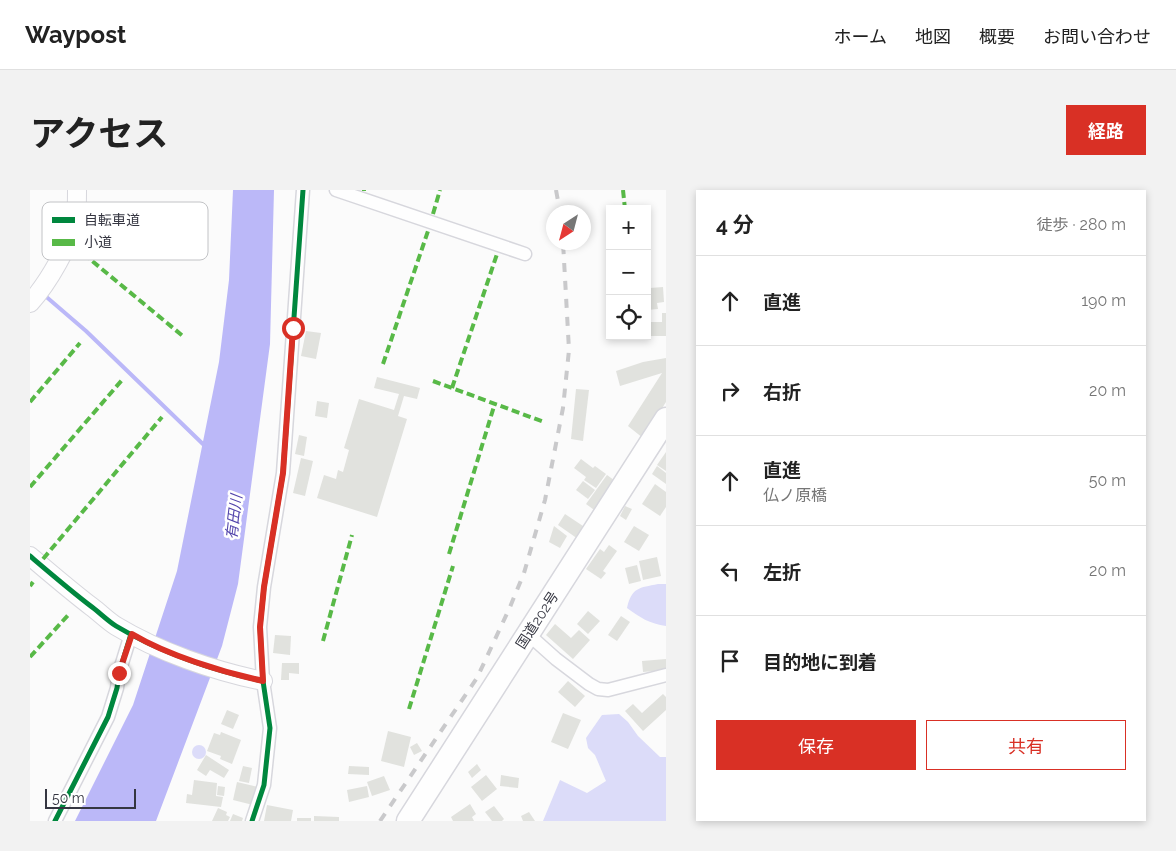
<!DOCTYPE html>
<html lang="ja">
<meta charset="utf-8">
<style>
body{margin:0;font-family:Raleway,"Noto Sans JP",sans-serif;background:#f2f2f2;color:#222}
.controls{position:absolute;right:15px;top:15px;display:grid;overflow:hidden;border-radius:0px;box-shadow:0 2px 8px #0003}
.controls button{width:45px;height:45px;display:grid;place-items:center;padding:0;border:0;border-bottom:1px solid #e0e0e0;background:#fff;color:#222;font:25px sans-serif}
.compass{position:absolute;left:516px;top:15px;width:45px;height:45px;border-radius:50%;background:#fff;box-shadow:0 2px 8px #0003;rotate:216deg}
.scale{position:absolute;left:15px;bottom:12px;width:91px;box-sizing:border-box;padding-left:5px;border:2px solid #353641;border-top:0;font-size:14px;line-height:18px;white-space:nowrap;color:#353641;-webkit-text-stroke:4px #fff;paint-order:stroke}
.stop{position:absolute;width:15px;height:15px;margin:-11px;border:4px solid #d93025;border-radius:50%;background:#fff}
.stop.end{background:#d93025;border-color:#fff;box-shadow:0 1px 5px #0008}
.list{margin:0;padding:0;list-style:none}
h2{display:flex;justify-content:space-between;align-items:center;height:65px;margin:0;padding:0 20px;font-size:21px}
h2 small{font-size:16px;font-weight:400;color:#767676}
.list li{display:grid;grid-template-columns:32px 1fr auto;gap:15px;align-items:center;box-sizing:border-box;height:90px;padding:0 20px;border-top:1px solid #e0e0e0}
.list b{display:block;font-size:19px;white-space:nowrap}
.list p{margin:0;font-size:16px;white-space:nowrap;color:#767676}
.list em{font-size:16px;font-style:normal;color:#767676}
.actions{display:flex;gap:10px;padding:15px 20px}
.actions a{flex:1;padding:11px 0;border:1px solid #d93025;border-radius:0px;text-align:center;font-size:18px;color:#d93025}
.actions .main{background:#d93025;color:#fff}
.icon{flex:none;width:28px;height:28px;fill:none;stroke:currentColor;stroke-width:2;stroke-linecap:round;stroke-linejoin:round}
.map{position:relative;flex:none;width:636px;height:631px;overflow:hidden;border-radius:0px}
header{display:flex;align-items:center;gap:30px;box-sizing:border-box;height:70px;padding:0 25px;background:#fff;border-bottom:1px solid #e0e0e0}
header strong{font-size:24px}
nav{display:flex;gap:28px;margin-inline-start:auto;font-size:18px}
.intro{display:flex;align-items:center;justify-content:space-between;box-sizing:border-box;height:120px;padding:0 30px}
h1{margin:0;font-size:35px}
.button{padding:12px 22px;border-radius:0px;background:#d93025;color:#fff;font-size:18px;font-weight:700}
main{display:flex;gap:30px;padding:0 30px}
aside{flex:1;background:#fff;border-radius:0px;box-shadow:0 2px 8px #0003}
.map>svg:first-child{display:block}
</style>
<header>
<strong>Waypost</strong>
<nav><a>ホーム</a><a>地図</a><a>概要</a><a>お問い合わせ</a></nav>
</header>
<div class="intro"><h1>アクセス</h1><a class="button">経路</a></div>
<main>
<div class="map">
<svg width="636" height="631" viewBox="0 0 636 631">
<rect width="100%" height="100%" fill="#fbfbfb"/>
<g fill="#dcdcf9">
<path d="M628,394H636V436C620,434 609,427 597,418C602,397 609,398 628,394Z"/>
<polygon points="589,524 598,532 608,546 630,567 636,567 636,631 513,631 530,590 557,603 576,591 565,565 558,558 556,548 572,525"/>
<circle cx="169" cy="562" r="7"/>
</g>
<polygon fill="#bbb8f8" points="203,0 244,0 240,154 208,394 192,456 126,631 45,631 103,515 147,381 189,172 199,90"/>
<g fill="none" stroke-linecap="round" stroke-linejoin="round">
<polyline stroke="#bbb8f8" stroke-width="4" points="13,104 56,141 176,257"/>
</g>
<g fill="#e1e2de">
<polygon points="633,97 634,112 627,113 628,119 617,120 617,102 621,102 620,98"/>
<polygon points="632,123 636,123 636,146 617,146 617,132 632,132"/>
<polygon points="276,141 291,143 286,169 271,166"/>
<polygon points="636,168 636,212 613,248 598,236 632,183 590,196 586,181 613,172"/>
<polygon points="347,187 390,198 387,209 374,206 368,226 377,229 347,327 287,308 294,285 306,289 308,280 313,282 319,260 314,258 329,209 364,220 369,204 344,198"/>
<polygon points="546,199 559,200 553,251 541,249"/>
<polygon points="287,211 299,213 297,228 285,226"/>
<polygon points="269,245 277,247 274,266 265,264"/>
<polygon points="636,262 636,281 627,275"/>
<polygon points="271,268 283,271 275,306 263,303"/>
<polygon points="551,269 563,278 565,276 576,284 566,298 554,290 556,287 544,278"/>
<polygon points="627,276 636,283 636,294 622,284"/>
<polygon points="577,285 588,293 567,322 556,314"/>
<polygon points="553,291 565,300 558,309 546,300"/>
<polygon points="625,294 636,302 636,317 630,326 612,314"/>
<polygon points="595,316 602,319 596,330 590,326"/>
<polygon points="535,324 556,338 548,349 528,335"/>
<polygon points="524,336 537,346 530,358 519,352"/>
<polygon points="604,336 619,345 609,361 594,352"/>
<polygon points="579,355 587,361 573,381 576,383 571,389 556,379 570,359 574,362"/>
<polygon points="627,367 631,386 613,390 609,371"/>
<polygon points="607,375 611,391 599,394 595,378"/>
<polygon points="558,421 570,431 558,444 547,434"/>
<polygon points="591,426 600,432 587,451 578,445"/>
<polygon points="525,434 541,448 549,440 560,450 543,469 516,445"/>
<polygon points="245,445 261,446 260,465 243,463"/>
<polygon points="636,469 636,480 613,482 612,471"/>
<polygon points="252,473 269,473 269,484 259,483 259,490 251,490"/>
<polygon points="538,491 555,506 545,517 528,502"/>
<polygon points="633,504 636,507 636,520 613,541 595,521 603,514 612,523"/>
<polygon points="197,520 209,525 203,539 191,534"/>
<polygon points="533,523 551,530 538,559 521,552"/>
<polygon points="358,541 381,547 374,577 351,571"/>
<polygon points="191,542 211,550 202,574 190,569 191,566 177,561 184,543 190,545"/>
<polygon points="387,553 392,561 384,565 380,557"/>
<polygon points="176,565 199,580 194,588 180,580 176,586 167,580"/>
<polygon points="447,574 451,580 442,588 438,582"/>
<polygon points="213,576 222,578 219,593 209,591"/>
<polygon points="319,576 339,577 339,585 318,584"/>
<polygon points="456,585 467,599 452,611 441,597"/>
<polygon points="471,585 489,588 488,598 470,596"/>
<polygon points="354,586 360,600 342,606 337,592"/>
<polygon points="164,590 187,593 186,606 193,607 191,617 156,613 157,604 162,605"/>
<polygon points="207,592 228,597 223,615 203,610"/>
<polygon points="188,596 195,597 194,606 187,605"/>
<polygon points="337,596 339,607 319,612 317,600"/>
<polygon points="440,614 446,624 442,627 444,631 423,631 421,627"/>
<polygon points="237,615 263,620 261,631 234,631"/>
<polygon points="464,616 474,629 472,631 462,631 455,622"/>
<polygon points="188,618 197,622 196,625 200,627 198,631 182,631"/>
<polygon points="499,622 505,631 493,631 491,626"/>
<polygon points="203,624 213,628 212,631 200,631"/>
<polygon points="284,626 309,627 309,631 284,631"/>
<rect x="267" y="628" width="14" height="3"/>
</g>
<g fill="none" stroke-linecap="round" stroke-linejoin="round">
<defs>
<g id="street">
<polyline points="306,0 495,64"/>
<polyline points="498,444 526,469 559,494 568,499 578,500 636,485"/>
<polyline points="25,631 78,527 87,498 89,483 101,444"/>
<polyline points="222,631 234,595 240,538 233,491 230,437 234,397 253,283 273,0"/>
</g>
<g id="secondary">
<path d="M0,113C18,93 41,54 46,27C47,19 47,9 47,0"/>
<path d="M0,366C20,383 41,401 62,417C70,423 78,431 86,436C129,462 184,481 233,491"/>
</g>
<polyline id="highway" points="378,631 636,229"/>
</defs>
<use href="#street" stroke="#d7d7dd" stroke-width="15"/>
<use href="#secondary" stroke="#d7d7dd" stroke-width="20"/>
<use href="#highway" stroke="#d7d7dd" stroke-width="25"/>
<use href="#street" stroke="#fefefe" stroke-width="12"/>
<use href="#secondary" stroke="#fefefe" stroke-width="18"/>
<use href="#highway" stroke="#fefefe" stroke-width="22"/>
<g stroke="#c9c9cb" stroke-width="4" stroke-dasharray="9 9" stroke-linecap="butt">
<polyline points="526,0 530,22"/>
<polyline points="350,631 447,488 480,417 494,383 515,310 533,218 539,160 533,52"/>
</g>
<g stroke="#58b947" stroke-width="4" stroke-dasharray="8 4" stroke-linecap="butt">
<polyline points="593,0 595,19"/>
<polyline points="334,1 334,0"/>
<polyline points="403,24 410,0"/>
<polyline points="50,30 161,32"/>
<polyline points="44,56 154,147"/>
<polyline points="353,174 398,41"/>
<polyline points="403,191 514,232"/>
<polyline points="422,198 467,64"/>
<polyline points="0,212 50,153"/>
<polyline points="0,297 92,190"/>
<polyline points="419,364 465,213"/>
<polyline points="13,369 132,227"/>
<polyline points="0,396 3,392"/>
<polyline points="293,451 322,345"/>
<polyline points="0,467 40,423"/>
<polyline points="379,519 423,376"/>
</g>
<defs>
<g id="cycleway">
<path d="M0,366C20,383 41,401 62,417C70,423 78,431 86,436C129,462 184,481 233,491"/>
<polyline points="25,631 78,527 87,498 89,483 101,444"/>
<polyline points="222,631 234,595 240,538 233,491 230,437 234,397 253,283 273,0"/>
</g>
</defs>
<use href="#cycleway" stroke="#fff" stroke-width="8"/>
<use href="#cycleway" stroke="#00873e" stroke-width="5"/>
</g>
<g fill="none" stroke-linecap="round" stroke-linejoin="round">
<path stroke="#d93025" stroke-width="6" d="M89,483L102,444C137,465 192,482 233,491L230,437L234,397L253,283L263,138"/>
</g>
<g text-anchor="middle" stroke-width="5" stroke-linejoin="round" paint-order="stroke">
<g font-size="14" fill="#353641" stroke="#fff">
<text transform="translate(507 430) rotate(-57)" y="5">国道202号</text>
</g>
<g font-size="15" font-style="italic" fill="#5244ab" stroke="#fff">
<text transform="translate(204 327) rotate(-83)" y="5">有田川</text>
</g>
</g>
<rect x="12" y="12" width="166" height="58" rx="8" fill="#fff" stroke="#c2c3c6" stroke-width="1"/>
<rect x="22" y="27" width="23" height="6" fill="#00873e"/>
<rect x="22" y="49" width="23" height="7" fill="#58b947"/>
<g font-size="14" fill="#353641">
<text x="54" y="35">自転車道</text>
<text x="54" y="57">小道</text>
</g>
</svg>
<div class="controls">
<button>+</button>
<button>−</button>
<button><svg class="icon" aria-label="locate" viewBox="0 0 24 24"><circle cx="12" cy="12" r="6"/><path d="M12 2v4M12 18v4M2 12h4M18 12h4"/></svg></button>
</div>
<svg class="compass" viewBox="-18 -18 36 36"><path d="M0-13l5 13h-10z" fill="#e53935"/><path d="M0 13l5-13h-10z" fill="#767676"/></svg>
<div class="scale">50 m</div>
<div class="stop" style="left:263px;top:138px"></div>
<div class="stop end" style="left:89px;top:483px"></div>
</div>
<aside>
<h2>4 分<small>徒歩 · 280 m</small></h2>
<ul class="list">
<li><svg class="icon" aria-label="ahead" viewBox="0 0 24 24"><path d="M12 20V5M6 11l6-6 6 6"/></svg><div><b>直進</b></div><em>190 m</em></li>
<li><svg class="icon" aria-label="right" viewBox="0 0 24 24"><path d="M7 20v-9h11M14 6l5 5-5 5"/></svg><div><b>右折</b></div><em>20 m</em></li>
<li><svg class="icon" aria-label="ahead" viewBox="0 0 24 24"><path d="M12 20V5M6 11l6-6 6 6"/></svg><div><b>直進</b><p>仏ノ原橋</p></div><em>50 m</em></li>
<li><svg class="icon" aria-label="left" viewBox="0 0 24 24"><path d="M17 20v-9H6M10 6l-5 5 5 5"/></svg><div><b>左折</b></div><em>20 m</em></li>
<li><svg class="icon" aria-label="arrive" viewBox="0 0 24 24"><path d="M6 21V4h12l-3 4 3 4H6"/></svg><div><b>目的地に到着</b></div></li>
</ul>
<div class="actions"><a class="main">保存</a><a>共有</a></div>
</aside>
</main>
